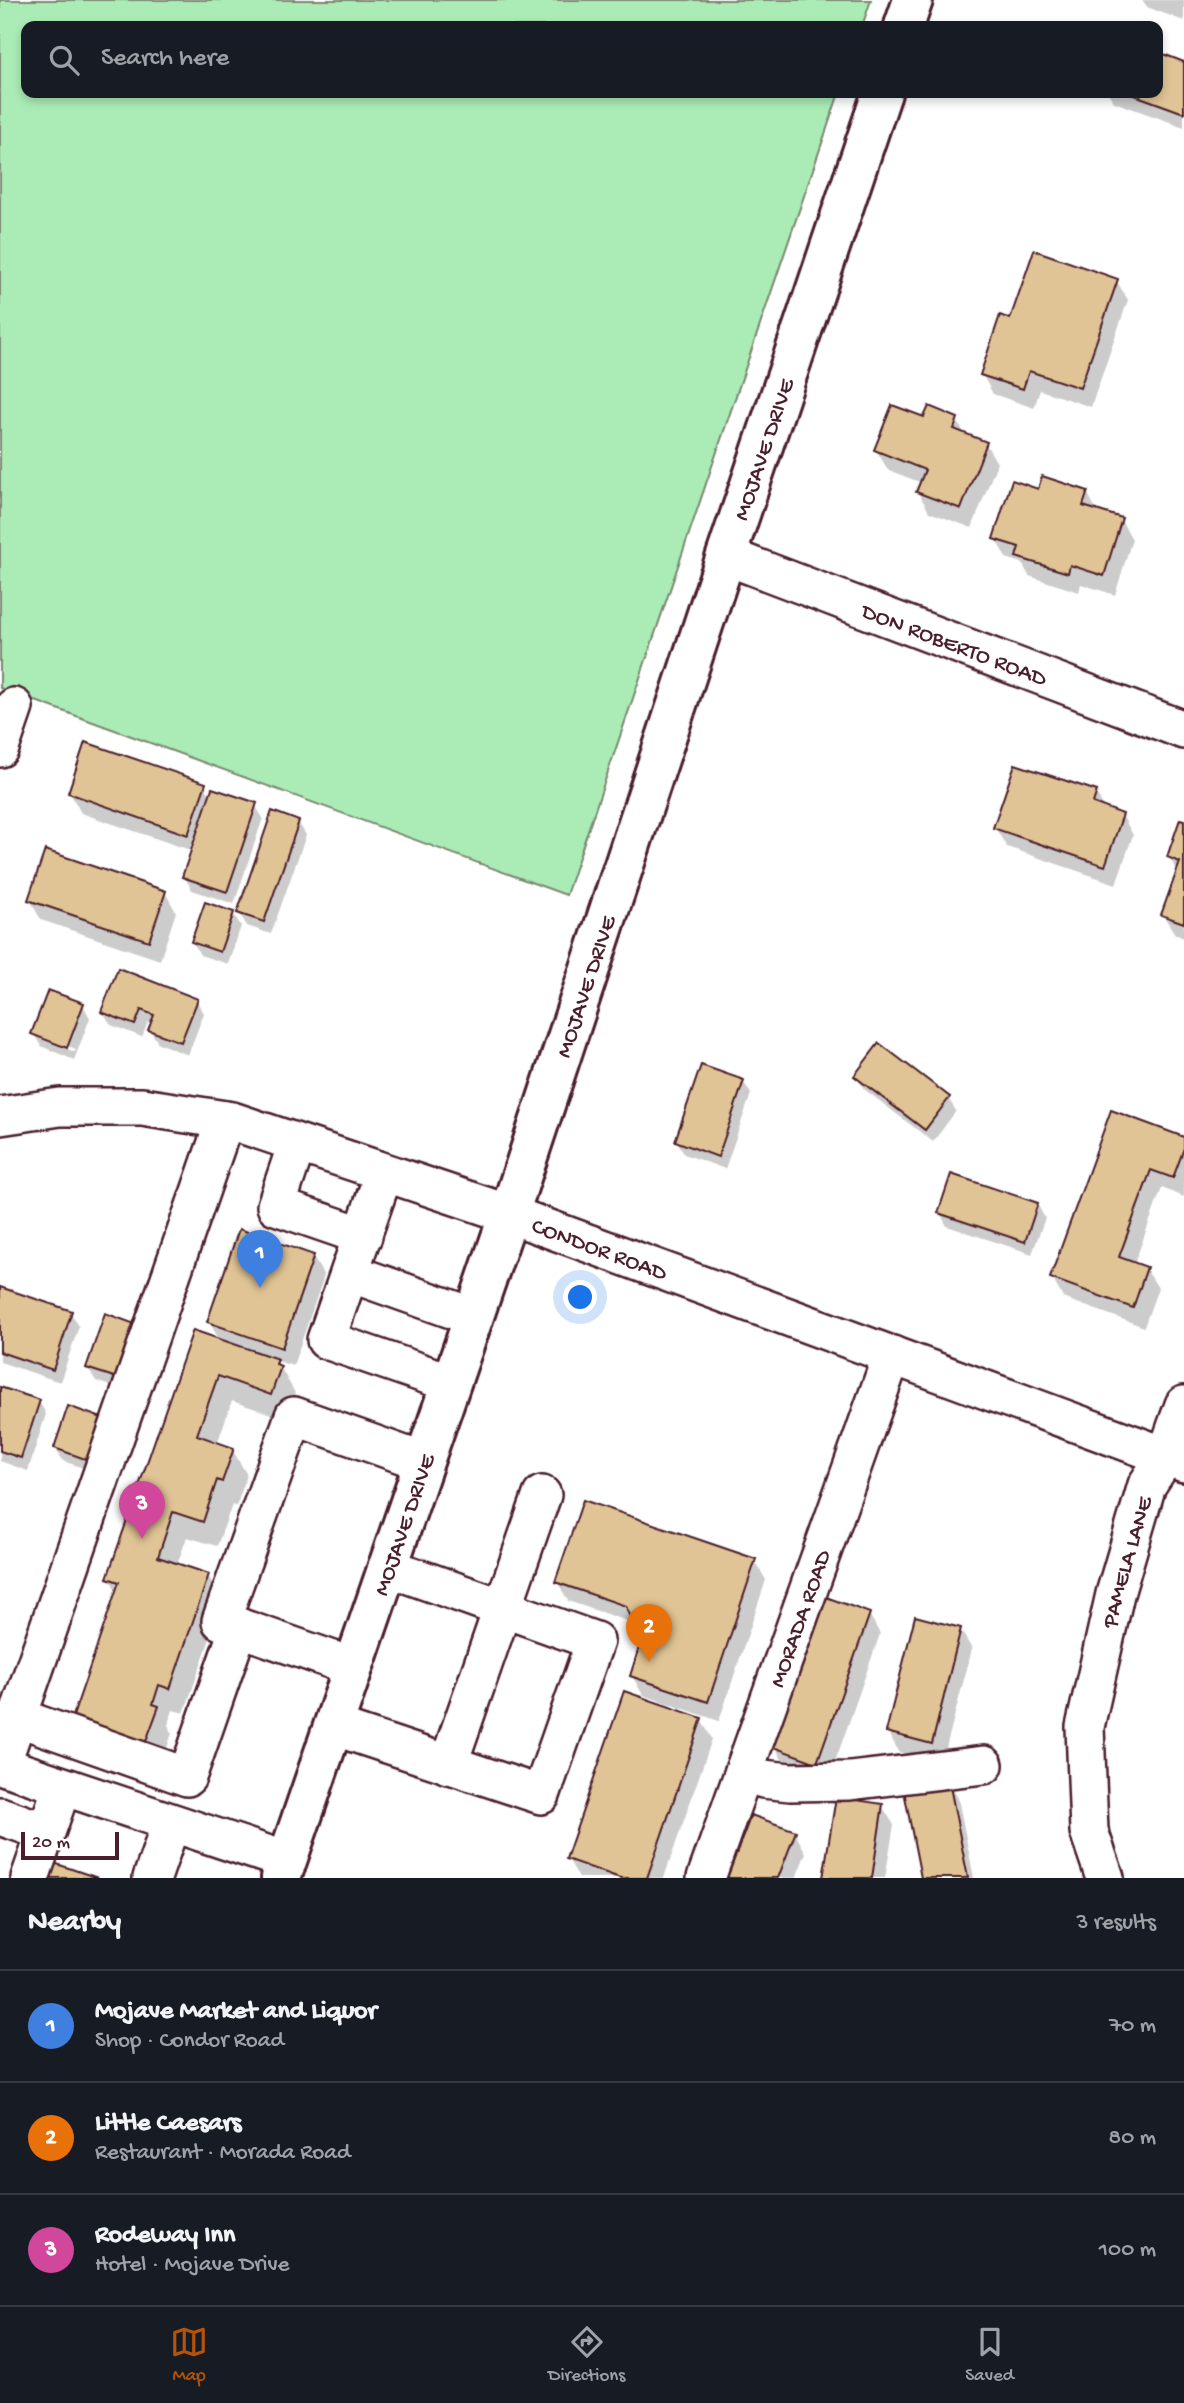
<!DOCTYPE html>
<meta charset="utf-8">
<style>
body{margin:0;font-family:"Gochi Hand",sans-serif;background:#20242c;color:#f1f3f6}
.scale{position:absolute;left:21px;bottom:18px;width:98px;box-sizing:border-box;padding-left:7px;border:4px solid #4a1f2b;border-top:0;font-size:19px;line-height:24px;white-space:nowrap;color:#4a1f2b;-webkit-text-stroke:5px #fff;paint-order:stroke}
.you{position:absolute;left:581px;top:1298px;width:24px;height:24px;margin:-18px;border:5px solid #fff;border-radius:50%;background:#1a73e8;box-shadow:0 0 0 10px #1a73e833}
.badge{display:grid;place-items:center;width:46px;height:46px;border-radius:50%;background:#b45309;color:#fff;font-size:23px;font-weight:700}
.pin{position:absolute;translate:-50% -58px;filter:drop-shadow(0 2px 4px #0008)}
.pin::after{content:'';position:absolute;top:37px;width:24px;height:21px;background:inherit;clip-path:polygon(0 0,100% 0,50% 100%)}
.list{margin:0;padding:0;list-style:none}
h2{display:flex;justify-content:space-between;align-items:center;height:91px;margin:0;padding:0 28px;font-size:30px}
h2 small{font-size:23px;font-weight:400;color:#9ea1a6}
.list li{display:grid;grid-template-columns:46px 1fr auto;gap:21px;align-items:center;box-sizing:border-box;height:112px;padding:0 28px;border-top:2px solid #363941}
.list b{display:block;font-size:26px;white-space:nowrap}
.list p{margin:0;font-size:23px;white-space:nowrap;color:#9ea1a6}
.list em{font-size:23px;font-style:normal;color:#9ea1a6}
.icon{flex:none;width:38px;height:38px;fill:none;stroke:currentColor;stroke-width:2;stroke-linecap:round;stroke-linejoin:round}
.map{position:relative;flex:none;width:1184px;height:1878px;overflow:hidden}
.search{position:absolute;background:#171b24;box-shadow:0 4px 10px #0003;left:21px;right:21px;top:21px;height:77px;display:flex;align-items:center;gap:18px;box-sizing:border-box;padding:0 24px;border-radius:14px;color:#9ea1a6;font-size:26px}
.sheet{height:427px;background:#171b24}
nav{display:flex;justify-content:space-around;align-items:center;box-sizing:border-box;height:98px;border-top:2px solid #363941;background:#171b24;font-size:19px;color:#9ea1a6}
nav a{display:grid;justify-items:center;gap:4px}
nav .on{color:#b45309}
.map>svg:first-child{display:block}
</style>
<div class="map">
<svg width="1184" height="1878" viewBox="0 0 1184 1878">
<rect width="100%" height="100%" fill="#fff"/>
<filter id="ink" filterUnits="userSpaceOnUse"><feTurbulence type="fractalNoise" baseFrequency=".0143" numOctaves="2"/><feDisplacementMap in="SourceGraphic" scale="14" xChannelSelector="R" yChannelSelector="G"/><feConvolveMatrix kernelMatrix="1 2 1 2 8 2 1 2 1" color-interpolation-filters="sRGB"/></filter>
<g filter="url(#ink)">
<polygon fill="#abecb6" stroke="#7a8670" stroke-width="2" points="0,0 871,0 862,26 26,26 26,93 839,93 566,895 0,688"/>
<g fill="#0003" fill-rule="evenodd">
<polygon points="1142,0 1184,0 1184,21 1147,7"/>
<polygon points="1158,54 1184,64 1184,127 1114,102 1108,93 1158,93"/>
<polygon points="1116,280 1128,300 1091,407 1040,390 1034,408 993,394 982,374 1012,321"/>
<polygon points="956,419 966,436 986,444 997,463 972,528 929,512 918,492 922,483 888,470 876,450 925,420"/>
<polygon points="1039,491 1087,492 1098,513 1121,520 1132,539 1115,595 1081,584 1079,592 1029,576 1022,563 1006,558 995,538"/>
<polygon points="204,785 211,797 255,805 263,818 234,904 192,890 184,876 193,851 81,813 70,793"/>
<polygon points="1096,793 1105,809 1122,815 1133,835 1116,884 1007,847 995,828"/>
<polygon points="298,822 306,835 271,934 247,926 239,913"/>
<polygon points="1184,822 1184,938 1175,934 1163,915 1178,873 1169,857"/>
<polygon points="165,892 176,912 160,960 41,920 30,900"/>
<polygon points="233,913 241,926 228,964 200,955 193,942"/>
<polygon points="196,1000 204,1013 188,1055 158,1043 150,1030 152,1024 148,1022 142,1037 111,1025 103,1012"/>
<path d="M83,1005L90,1018L74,1060L41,1046L33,1033ZM41,1036L76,1049L75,1052L41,1039Z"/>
<polygon points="856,1076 948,1098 956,1111 933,1142 864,1089"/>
<polygon points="743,1081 751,1094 725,1169 684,1154 677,1141"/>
<polygon points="1112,1112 1184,1139 1184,1197 1162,1188 1134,1264 1146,1269 1158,1288 1144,1327 1063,1298 1052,1278"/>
<polygon points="1037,1204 1045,1218 1032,1254 947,1226 940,1213"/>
<polygon points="313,1257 324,1276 293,1366 277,1361 295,1393 286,1419 232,1401 217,1444 232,1449 247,1475 236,1507 232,1505 217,1546 187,1537 177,1565 208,1576 223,1601 184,1713 173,1710 168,1725 172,1733 160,1769 89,1744 117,1592 109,1578 220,1341 209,1322"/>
<polygon points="0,1289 71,1313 79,1326 60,1382 0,1362"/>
<polygon points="134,1325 124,1391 96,1381 88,1368"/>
<polygon points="0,1389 39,1401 46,1414 28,1471 0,1461"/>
<polygon points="101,1419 109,1432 95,1472 63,1461 55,1448"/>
<polygon points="755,1561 766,1580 719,1721 643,1695 632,1676 643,1641 636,1624 568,1601 557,1581"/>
<polygon points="869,1614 880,1634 828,1782 786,1767 775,1747"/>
<polygon points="960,1629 972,1649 942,1763 899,1752 888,1732"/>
<polygon points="701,1719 712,1739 664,1878 579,1878 568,1859"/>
<polygon points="947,1778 958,1798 974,1878 923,1878"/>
<polygon points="882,1806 894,1825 885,1878 825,1878"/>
<polygon points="795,1833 806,1853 796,1878 729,1878"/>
</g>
<g fill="#e0c495" stroke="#4a1f2b" stroke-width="2">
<polygon points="1158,52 1184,62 1184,113 1129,93 1158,93"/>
<polygon points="1034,250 1118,279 1080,388 1029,371 1023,389 980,375 1000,315 1010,319"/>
<polygon points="892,405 924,417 929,406 958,418 954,429 987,442 961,509 916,492 925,470 874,450"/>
<polygon points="1042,476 1088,491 1083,506 1122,518 1104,576 1070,565 1068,573 1016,557 1019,547 993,539 1012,480 1038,489"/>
<polygon points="85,742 206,783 188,835 68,793"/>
<polygon points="1015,764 1097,791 1093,803 1123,814 1105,866 993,828"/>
<polygon points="212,788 257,803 227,892 182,877"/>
<polygon points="272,811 299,821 264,922 237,913"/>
<polygon points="1180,819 1184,820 1184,923 1161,915 1180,862 1167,857"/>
<polygon points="45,850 166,891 149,941 28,900"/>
<polygon points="205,902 234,912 220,952 191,942"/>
<polygon points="118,968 198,999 181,1042 148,1030 154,1015 141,1010 135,1025 101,1012"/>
<polygon points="48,990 84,1003 67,1048 31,1034"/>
<polygon points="879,1043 950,1097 925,1130 854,1076"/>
<polygon points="701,1065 744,1080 718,1157 675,1141"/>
<polygon points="1111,1110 1184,1137 1184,1148 1173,1178 1151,1170 1119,1257 1147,1267 1133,1308 1050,1278"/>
<polygon points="951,1174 1038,1203 1025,1242 938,1213"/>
<polygon points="239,1229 314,1255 282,1348 207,1322"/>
<polygon points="0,1287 72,1311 53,1370 0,1352"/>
<polygon points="105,1313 135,1324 117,1378 86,1368"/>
<polygon points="193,1330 278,1359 276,1364 281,1366 271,1395 218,1376 197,1435 234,1448 222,1482 217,1480 203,1522 173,1512 158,1557 209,1574 170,1689 159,1685 153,1704 159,1706 145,1744 72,1719 119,1582 107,1578"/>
<polygon points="0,1387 40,1400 21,1458 0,1451"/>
<polygon points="68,1406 102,1418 88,1460 54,1448"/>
<polygon points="583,1500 756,1559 708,1702 630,1676 641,1641 626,1606 555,1582"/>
<polygon points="826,1597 870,1613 817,1763 773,1747"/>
<polygon points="915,1616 961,1628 932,1744 886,1732"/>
<polygon points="624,1691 702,1718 647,1878 620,1878 566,1859"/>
<polygon points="948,1776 968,1878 921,1878 903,1786"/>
<polygon points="836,1797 883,1804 872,1878 823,1878"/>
<polygon points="751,1815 796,1831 778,1878 727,1878"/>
<polygon points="51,1862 98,1878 45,1878"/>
</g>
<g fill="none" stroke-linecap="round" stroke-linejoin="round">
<defs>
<g id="minor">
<path id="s1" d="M726,556L1184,730"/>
<polyline points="0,748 14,707"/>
<path id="s2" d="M0,1116L60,1107H142L232,1121L509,1214L1184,1463"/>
<polyline points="297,1144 276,1206 363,1236"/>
<polyline points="384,1173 326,1340 451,1383"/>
<polyline points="350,1273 474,1317"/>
<polyline points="353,1667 221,1621 294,1416 424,1462"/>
<polyline points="17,1717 187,1777 239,1627"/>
<polyline points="333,1726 541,1795 595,1641 387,1567"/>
<polyline points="0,1765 287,1861"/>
<polyline points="1,1765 225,1120"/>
<polyline points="448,1765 542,1495"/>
<polyline points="744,1771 763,1779 790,1782 850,1781 984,1765"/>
<polyline points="0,1816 46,1832"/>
<polyline points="30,1878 62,1787"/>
<polyline points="152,1878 171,1823"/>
<path id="s3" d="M706,1878L892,1355"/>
<path id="s4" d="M1105,1878L1089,1831L1085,1727L1115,1594L1147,1485L1166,1456L1184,1405"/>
</g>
<g id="major">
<polyline points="904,26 913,0"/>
<path id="s5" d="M281,1878L509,1214L726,556L882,93"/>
</g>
</defs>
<use href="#minor" stroke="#4a1f2b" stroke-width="42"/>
<use href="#major" stroke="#4a1f2b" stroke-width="44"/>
<use href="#minor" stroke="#fff" stroke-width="37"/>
<use href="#major" stroke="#fff" stroke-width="38"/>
</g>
</g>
<g text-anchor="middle" stroke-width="6" stroke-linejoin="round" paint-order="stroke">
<g font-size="23" fill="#4a1f2b" stroke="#fff">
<text dy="8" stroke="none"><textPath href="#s5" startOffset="1508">MOJAVE DRIVE</textPath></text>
<text dy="8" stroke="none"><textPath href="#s1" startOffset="245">DON ROBERTO ROAD</textPath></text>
<text dy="8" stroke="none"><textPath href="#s5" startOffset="942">MOJAVE DRIVE</textPath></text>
<text dy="8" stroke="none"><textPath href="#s2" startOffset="623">CONDOR ROAD</textPath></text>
<text dy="8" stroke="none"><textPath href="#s5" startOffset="374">MOJAVE DRIVE</textPath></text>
<text dy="8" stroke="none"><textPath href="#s4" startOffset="324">PAMELA LANE</textPath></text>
<text dy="8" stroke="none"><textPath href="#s3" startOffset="276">MORADA ROAD</textPath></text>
</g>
</g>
</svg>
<div class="scale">20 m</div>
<div class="you"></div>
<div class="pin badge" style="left:260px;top:1288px;background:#3f7fe0">1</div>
<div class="pin badge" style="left:649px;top:1662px;background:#e8710a">2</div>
<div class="pin badge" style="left:142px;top:1539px;background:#d1479c">3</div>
<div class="search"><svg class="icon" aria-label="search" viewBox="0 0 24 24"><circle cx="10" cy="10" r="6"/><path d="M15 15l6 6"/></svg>Search here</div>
</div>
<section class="sheet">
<h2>Nearby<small>3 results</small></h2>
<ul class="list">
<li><span class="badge" style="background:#3f7fe0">1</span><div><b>Mojave Market and Liquor</b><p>Shop · Condor Road</p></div><em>70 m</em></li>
<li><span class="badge" style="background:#e8710a">2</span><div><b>Little Caesars</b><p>Restaurant · Morada Road</p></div><em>80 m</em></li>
<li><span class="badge" style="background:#d1479c">3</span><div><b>Rodeway Inn</b><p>Hotel · Mojave Drive</p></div><em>100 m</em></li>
</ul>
</section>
<nav>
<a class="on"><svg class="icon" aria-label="map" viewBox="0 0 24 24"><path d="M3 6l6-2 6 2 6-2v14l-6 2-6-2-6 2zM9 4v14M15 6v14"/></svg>Map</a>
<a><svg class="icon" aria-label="directions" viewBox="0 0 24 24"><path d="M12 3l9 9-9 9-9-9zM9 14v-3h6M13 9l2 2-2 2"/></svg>Directions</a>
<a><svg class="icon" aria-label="saved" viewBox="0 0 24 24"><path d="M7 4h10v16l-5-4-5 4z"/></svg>Saved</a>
</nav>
